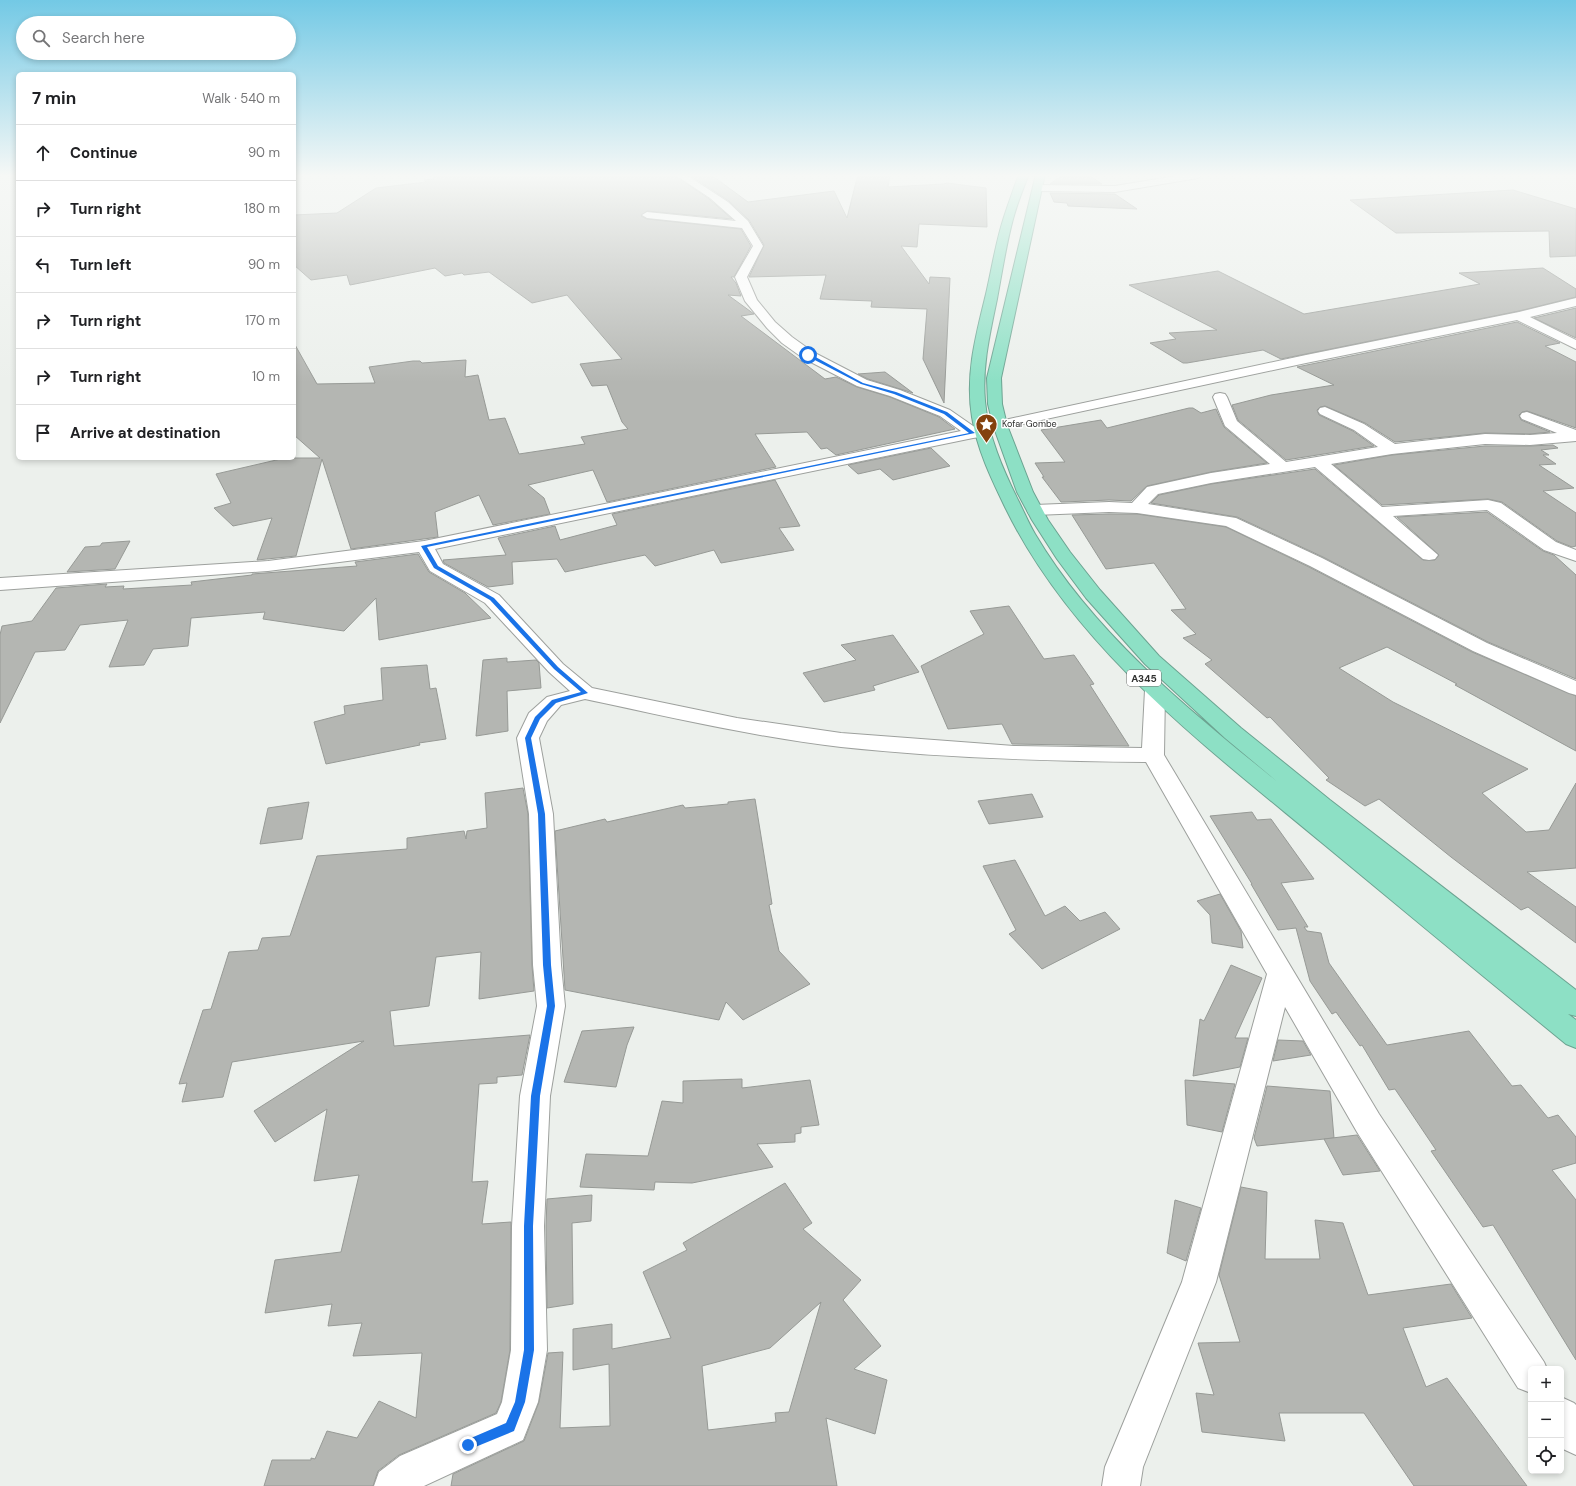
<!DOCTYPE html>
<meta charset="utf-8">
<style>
body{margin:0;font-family:"DM Sans",sans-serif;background:#f6f6f6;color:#202124}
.controls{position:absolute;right:12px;bottom:12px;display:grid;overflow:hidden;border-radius:6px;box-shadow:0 2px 6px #0003}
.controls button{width:36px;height:36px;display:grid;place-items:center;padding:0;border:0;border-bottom:1px solid #e0e0e0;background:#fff;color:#202124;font:20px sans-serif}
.stop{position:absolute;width:12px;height:12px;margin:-9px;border:3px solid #1a73e8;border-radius:50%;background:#fff}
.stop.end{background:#1a73e8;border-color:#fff;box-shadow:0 1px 4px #0008}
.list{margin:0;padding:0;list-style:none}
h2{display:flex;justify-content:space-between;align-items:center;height:52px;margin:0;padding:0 16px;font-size:17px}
h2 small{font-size:13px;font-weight:400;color:#757577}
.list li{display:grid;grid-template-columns:26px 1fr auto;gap:12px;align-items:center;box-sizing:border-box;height:56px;padding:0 16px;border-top:1px solid #e0e0e0}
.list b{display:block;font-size:15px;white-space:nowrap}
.list em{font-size:13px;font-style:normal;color:#757577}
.icon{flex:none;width:22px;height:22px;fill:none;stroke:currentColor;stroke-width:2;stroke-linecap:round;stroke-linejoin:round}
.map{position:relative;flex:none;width:1576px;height:1486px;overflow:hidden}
.search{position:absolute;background:#fff;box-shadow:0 2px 6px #0003;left:16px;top:16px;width:280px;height:44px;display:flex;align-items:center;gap:10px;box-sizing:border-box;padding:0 14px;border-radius:22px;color:#757577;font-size:15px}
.panel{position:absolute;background:#fff;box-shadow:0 2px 6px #0003;left:16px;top:72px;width:280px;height:388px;border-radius:6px}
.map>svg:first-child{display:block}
</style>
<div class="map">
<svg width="1576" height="1486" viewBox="0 0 1576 1486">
<rect width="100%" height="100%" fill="#ecf0ec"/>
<g fill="#b4b6b2" stroke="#979a96" fill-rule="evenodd">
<polygon points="434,174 673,174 709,199 732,219 647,211 641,216 647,219 741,229 751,246 734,277 731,277 736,283 741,296 728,295 754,314 741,316 825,379 836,377 857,387 890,397 939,417 955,429 836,455 827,448 821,449 807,432 755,434 776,467 607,502 593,470 528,485 544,498 550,514 493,525 479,495 435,512 438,537 351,549 322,459 296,556 257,560 272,518 233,526 214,508 231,503 216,474 285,458 320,458 294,435 294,343 317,384 375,383 369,367 413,361 420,361 422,363 466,360 465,377 478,375 489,420 505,418 519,454 585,444 581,437 628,429 622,422 607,385 592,386 580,364 622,359 567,295 532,303 489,272 464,275 462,273 445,276 435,268 350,285 347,275 311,280 294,265 294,215 337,213 376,188 426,182 424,180 434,179"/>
<polygon points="688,174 710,174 748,202 834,191 847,218 858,174 890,174 888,187 944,184 947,183 986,188 987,227 919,224 917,247 901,246 929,284 930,277 950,278 944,403 923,359 927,309 871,307 872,301 820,299 826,275 749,277 764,245 749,220 729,201"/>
<polygon points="1064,174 1087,174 1102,184 1050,184"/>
<polygon points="1513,190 1576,209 1576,256 1550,257 1549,231 1396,233 1350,200"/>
<polygon points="1050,193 1115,194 1137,209 1068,206 1067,203 1054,202"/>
<polygon points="1543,268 1576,289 1576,297 1519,311 1281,359 1263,350 1187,363 1183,363 1150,343 1176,339 1169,333 1217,330 1129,285 1218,271 1304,314 1480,284 1459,273"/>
<polygon points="1576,308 1576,338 1534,318"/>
<polygon points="1517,322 1560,343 1545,346 1576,362 1576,428 1527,411 1522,412 1519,415 1521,420 1550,432 1530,434 1485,433 1395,442 1365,423 1325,406 1320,407 1317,410 1319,415 1353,431 1374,446 1286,460 1238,420 1232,405 1271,395 1334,385 1297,367"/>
<polygon points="885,372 913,393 868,379 858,374"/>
<polygon points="1189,408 1193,408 1201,413 1216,409 1224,427 1267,463 1211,472 1147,486 1131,501 1109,500 1064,502 1061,502 1042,477 1044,477 1035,463 1065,462 1041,430 1101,420 1107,428"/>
<polygon points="1553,445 1558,448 1541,450 1549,455 1543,455 1556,464 1539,465 1574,488 1543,491 1576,513 1576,546 1572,547 1557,541 1502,502 1488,499 1382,505 1334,465 1392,455 1485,446 1530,446"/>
<polygon points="931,448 950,466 893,480 880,469 858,474 848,465"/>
<polygon points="1315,469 1423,560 1435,560 1439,555 1397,517 1487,512 1543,551 1554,555 1576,575 1576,679 1488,642 1323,557 1237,517 1151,503 1159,495 1211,484"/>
<polygon points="775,480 800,526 779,528 794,550 721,563 714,550 655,566 645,555 565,572 557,559 512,562 513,584 488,587 444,563 443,560 506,555 498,538 555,526 560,540 617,525 612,514"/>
<polygon points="1109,514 1137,514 1226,527 1309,567 1472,652 1576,696 1576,751 1455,685 1457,684 1387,647 1339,668 1393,702 1528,769 1482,793 1526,832 1549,830 1576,783 1576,868 1527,872 1576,907 1576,943 1528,907 1521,910 1451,857 1379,799 1365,806 1326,780 1329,778 1270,717 1267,718 1205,664 1212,660 1183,638 1196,634 1171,610 1186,609 1154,563 1106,569 1072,515"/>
<polygon points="130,541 115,569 67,572 85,547 100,546 102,543"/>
<polygon points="418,554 429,572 465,593 491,618 379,640 376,598 344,631 263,619 265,612 191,618 188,646 153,649 144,665 109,667 128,620 80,625 65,650 35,652 0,723 0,635 2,626 32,621 56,588 107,584 105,587 124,586 123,589 192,585 191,582 252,575 252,574 357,566 355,562"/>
<polygon points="1009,606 1044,659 1074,655 1094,684 1090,685 1129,746 1012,744 1002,724 948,729 921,666 984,634 970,611"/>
<polygon points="893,635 919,672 873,686 875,690 824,702 803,673 856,660 841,645"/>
<polygon points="507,658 507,662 536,660 539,663 541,688 507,691 508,731 476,736 483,660"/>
<polygon points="427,665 430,689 436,688 446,739 419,743 420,745 326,764 314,722 345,714 344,706 383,700 381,668"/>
<polygon points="523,788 528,814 532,965 534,991 479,999 481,952 436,957 429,1006 390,1011 394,1046 530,1035 522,1075 497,1077 497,1083 479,1084 472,1182 488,1181 482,1224 511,1222 510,1350 501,1402 496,1413 399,1455 378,1471 373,1486 264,1486 272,1460 311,1460 311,1458 315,1459 327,1431 357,1438 379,1401 416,1418 422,1353 353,1356 362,1323 328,1326 332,1304 265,1313 275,1260 341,1252 359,1175 314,1181 327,1109 275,1142 254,1111 364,1041 232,1062 223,1097 182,1102 187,1083 179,1084 203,1010 211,1009 229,952 258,950 262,938 290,936 317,856 407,849 407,838 464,831 466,839 467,831 487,828 485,793"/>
<polygon points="1032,794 1043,817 989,824 978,801"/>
<polygon points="755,799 772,904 769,905 779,951 810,984 743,1020 726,1002 719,1020 565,990 555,831 605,819 607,822 683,805 685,808 728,804 728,802"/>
<polygon points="309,802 302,839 260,844 268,808"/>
<polygon points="1252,812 1257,820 1271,819 1314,879 1281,883 1308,927 1304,927 1307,931 1321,933 1329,963 1387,1045 1469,1031 1512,1086 1521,1085 1548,1118 1558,1115 1576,1137 1576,1163 1552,1170 1576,1200 1576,1360 1493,1225 1483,1227 1431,1151 1436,1150 1395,1089 1389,1090 1362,1045 1360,1046 1336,1012 1332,1014 1310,981 1296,928 1278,930 1251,884 1252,884 1210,816"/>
<polygon points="1015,860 1045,916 1065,906 1080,921 1105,912 1120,929 1042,969 1009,934 1016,930 983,866"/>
<polygon points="1220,894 1241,931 1243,948 1212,943 1210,915 1197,901"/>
<polygon points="1231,965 1262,978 1235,1038 1248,1038 1240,1067 1193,1076 1200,1019 1204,1021"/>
<polygon points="634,1027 627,1045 616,1087 564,1082 582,1031"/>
<polygon points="1278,1040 1303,1041 1311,1055 1273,1061"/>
<polygon points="742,1079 742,1088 810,1080 819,1125 801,1127 801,1133 795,1134 795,1142 757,1144 773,1167 692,1183 655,1182 654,1190 580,1187 586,1154 648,1156 662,1101 683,1103 683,1081"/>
<polygon points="1185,1080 1235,1084 1222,1132 1187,1125"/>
<polygon points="1267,1086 1330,1091 1334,1138 1257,1146 1254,1138"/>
<polygon points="1357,1135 1380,1171 1343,1175 1324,1139"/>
<path d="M785,1183L812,1223L803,1229L861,1280L843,1300L881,1346L854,1369L887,1380L875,1434L826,1418L837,1486H451L453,1474L524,1441L539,1402L548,1353L563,1352L560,1428L610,1426L609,1364L573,1370V1329L612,1324V1349L671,1338L643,1272L687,1250L683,1243ZM821,1302L789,1412L775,1413L776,1422L708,1430L702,1366L770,1348Z"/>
<polygon points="1241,1187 1267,1192 1265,1259 1320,1259 1315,1220 1343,1223 1368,1295 1451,1284 1472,1318 1403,1328 1426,1387 1447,1378 1527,1486 1414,1486 1364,1413 1279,1413 1285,1441 1202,1432 1196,1393 1214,1395 1198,1343 1240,1342 1219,1275"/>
<polygon points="592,1195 591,1221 572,1223 573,1304 547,1308 546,1226 547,1199"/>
<polygon points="1175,1200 1201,1208 1186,1261 1167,1253"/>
</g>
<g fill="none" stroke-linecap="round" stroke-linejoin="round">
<defs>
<g id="minor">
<path d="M674,174H685L728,202L748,221L763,246L747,277L757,300L775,322L792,337L813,352L867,380L900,390L950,410L976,428L988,430L991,433L988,436L973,438L435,549L443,564L499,595L563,664L592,688L737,718L841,733L1014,746L1142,748L1145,690L1148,686L1155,684L1162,686L1165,690L1164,755L1379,1114L1544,1362L1547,1369H1531V1393L1518,1388L1357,1132L1285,1007L1216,1282L1143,1467L1140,1486H1102L1105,1467L1182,1282L1267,974L1146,762C1044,761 942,758 841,747C755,737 670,717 585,699L561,705L547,721L539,738L553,814L561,965L565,1006L550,1096L544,1226L547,1350L538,1402L523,1440L424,1486H374L379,1472L400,1456L497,1414L502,1402L511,1350L512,1226L520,1096L537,1006L533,965L529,814L517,738L529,713L547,697L570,691L549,672L485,603L430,571L419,552L268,571L0,590V578L268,561L424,541L961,431L940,416L890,396L857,386L803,358L782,343L767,328L745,301L735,277L753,246L742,228L647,218L642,215L647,212L736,221L710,198Z"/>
<polygon points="1188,174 1203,175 1198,178 1115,192 1038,191 1033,188 1038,185 1115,186"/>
<polygon points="1576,298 1576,306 1530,317 1576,340 1576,349 1517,320 1306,363 1000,429 995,428 993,425 995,422 1000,421 1306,355 1519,312"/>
<polygon points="1220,393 1225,394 1227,397 1237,421 1286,462 1378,447 1354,430 1320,414 1318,411 1320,408 1325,407 1364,424 1395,444 1485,434 1530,435 1557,433 1522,419 1520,416 1522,413 1527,412 1576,430 1576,441 1530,445 1485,444 1392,454 1331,464 1382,507 1488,500 1501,503 1556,542 1576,550 1576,561 1544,550 1487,510 1393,516 1438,555 1435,559 1429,560 1423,559 1315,467 1211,483 1158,494 1148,504 1236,518 1322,558 1487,643 1576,681 1576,695 1569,693 1473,651 1310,566 1226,526 1137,513 1109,512 1035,515 1029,514 1027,510 1029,506 1035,505 1109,502 1132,503 1147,487 1211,473 1270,464 1225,426 1213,397 1215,394"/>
<polygon points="1561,1397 1574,1403 1576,1405 1576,1455 1563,1449 1561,1447"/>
</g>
<path id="highway" d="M1019,174H1029C1023,189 1017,204 1013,219C1006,245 1002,272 997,299C990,333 982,366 985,401C988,436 1003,470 1019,502C1024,512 1029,524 1035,534C1096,637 1194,714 1285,788L1225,738L1145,664L1086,598L1057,559L1032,520L1017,492L993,425L988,404L987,378L1036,174H1045L1001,378L1002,404L1007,425L1033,492L1048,520L1070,552L1100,590L1159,656L1241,728L1330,800L1576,990V1016L1568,1014L1576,1020V1048L1566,1044C1484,977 1403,910 1321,842C1204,745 1073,647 1005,507C991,478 977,449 972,417C965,374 976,335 986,294C992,268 996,241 1004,217C1009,202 1014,188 1019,174Z"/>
</defs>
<use href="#minor" stroke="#9da09d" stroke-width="2"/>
<use href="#highway" stroke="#6ca391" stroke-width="2"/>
<use href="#minor" fill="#fff" fill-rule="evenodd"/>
<use href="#highway" fill="#8de0c5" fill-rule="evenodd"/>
</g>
<linearGradient id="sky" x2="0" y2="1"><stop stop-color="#73c9e5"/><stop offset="0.46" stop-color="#f6f8f6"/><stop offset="1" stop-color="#f6f8f6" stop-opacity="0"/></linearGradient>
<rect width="1576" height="382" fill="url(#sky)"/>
<polygon fill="#1a73e8" points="807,354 810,354 863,383 896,392 947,412 975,433 427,547 438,566 494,598 558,667 588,693 556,703 540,719 531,738 545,814 551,965 555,1006 540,1096 533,1226 534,1350 525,1402 514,1431 468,1450 464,1449 462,1445 464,1441 506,1423 515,1402 524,1350 524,1226 531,1096 547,1006 543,965 538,814 525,738 535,717 552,700 581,692 554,669 490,600 434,568 421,546 969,433 944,414 894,394 861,384 807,356"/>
<defs>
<symbol id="sight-pin" viewBox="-11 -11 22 30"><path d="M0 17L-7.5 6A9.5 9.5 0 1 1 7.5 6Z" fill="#84420e" stroke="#fff"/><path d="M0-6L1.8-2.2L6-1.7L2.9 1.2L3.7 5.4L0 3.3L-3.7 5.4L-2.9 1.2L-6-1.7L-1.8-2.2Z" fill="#fff"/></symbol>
</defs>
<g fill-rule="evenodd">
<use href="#sight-pin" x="974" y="412" width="25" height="34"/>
</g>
<g text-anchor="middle" stroke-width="3" stroke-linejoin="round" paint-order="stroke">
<g font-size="9" fill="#303130" stroke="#fff" text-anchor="start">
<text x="1002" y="427">Kofar Gombe</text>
</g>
<rect fill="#fff" stroke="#6e6f6e" stroke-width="1" x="1127" y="670" width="34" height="16" rx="3"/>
<g font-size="10" font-weight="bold" fill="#303130">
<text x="1144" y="682">A345</text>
</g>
</g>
</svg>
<div class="controls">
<button>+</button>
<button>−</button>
<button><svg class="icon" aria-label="locate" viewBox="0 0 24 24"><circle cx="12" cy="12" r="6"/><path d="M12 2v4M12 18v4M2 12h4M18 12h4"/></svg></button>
</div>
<div class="stop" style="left:808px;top:355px"></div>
<div class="stop end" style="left:468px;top:1445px"></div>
<div class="search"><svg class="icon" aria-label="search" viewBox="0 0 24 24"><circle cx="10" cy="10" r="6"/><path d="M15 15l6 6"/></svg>Search here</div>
<section class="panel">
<h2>7 min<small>Walk · 540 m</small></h2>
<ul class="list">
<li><svg class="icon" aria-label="ahead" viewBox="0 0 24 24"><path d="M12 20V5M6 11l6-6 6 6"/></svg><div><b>Continue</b></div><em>90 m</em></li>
<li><svg class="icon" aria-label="right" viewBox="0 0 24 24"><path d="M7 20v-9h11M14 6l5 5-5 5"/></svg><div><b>Turn right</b></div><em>180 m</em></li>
<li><svg class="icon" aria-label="left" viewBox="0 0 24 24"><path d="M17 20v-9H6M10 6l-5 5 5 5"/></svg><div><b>Turn left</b></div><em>90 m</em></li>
<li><svg class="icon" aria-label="right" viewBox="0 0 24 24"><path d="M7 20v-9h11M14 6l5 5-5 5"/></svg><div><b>Turn right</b></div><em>170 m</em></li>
<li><svg class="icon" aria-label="right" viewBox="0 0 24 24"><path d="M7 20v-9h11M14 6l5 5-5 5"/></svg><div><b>Turn right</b></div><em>10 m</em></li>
<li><svg class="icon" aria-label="arrive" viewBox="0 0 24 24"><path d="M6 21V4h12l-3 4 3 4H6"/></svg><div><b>Arrive at destination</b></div></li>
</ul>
</section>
</div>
